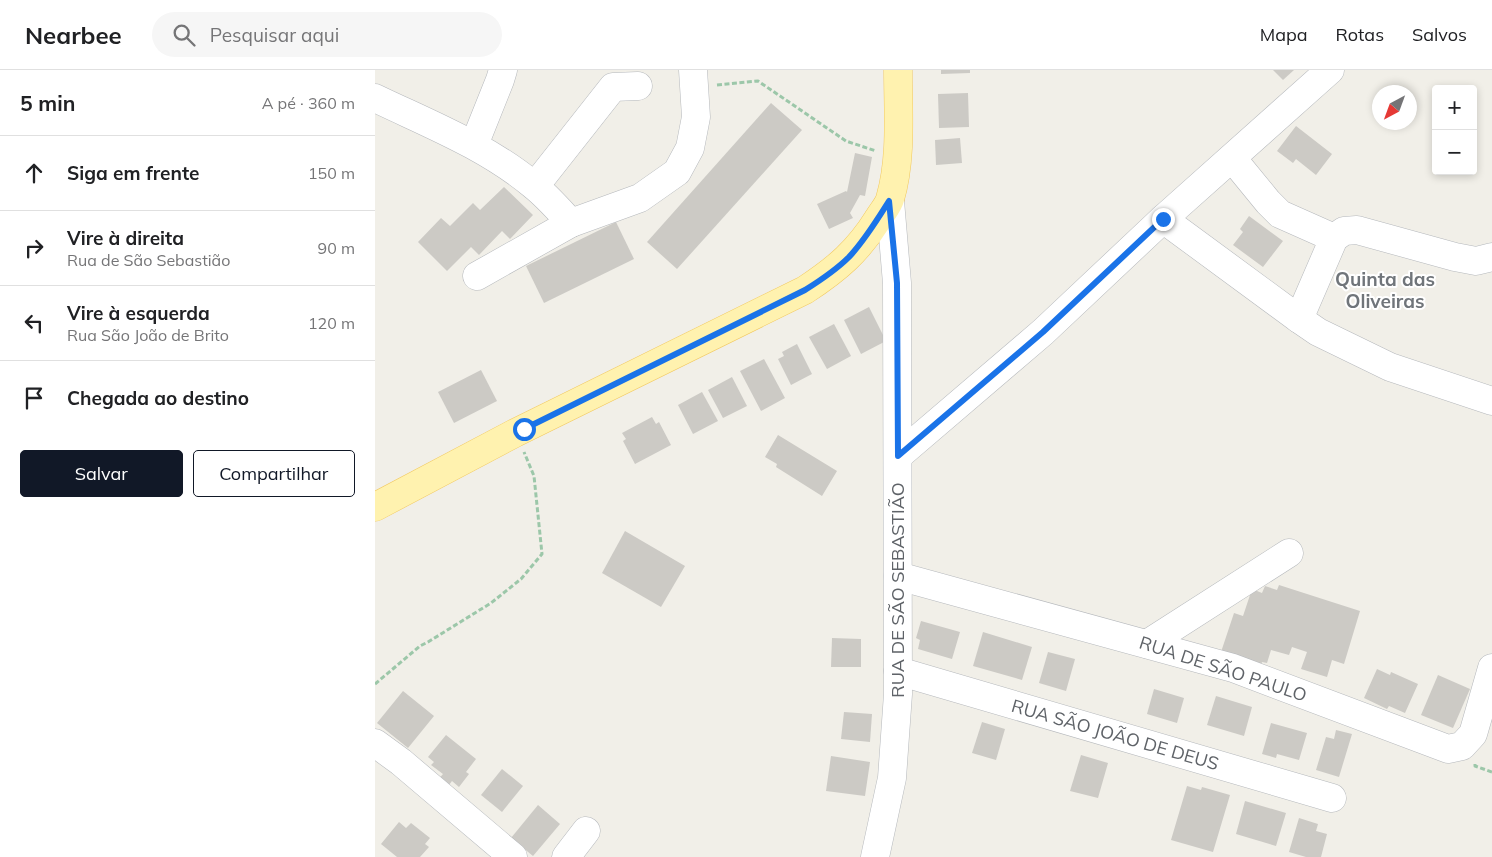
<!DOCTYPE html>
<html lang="pt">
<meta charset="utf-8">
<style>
body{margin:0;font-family:Mulish,sans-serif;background:#f6f6f6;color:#202124}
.controls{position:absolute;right:15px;top:15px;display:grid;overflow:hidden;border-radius:5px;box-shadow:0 2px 8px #0003}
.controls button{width:45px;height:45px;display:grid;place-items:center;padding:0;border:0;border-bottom:1px solid #e0e0e0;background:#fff;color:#202124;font:25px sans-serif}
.compass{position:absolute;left:997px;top:15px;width:45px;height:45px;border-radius:50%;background:#fff;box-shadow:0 2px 8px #0003;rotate:221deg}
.stop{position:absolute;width:15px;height:15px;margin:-11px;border:4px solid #1a73e8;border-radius:50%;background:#fff}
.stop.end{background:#1a73e8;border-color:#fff;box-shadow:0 1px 5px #0008}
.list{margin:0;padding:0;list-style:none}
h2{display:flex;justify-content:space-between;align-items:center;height:65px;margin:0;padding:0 20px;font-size:21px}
h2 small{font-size:16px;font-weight:400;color:#757577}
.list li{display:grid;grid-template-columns:32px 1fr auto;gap:15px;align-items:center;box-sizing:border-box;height:75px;padding:0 20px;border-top:1px solid #e0e0e0}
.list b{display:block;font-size:19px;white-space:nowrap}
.list p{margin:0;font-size:16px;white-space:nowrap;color:#757577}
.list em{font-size:16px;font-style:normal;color:#757577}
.actions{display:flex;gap:10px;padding:15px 20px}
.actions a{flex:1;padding:11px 0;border:1px solid #111827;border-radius:5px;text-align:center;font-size:18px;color:#111827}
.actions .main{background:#111827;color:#fff}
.icon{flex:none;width:28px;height:28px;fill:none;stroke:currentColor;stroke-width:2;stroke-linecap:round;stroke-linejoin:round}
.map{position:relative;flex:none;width:1117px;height:787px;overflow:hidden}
header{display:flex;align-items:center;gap:30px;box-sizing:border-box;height:70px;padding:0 25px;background:#fff;border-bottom:1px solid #e0e0e0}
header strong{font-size:24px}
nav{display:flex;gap:28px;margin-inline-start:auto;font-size:18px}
.search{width:350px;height:45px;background:#f6f6f6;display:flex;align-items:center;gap:12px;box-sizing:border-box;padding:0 18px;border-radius:28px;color:#757577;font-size:19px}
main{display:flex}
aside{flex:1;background:#fff}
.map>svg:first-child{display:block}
</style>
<header>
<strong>Nearbee</strong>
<div class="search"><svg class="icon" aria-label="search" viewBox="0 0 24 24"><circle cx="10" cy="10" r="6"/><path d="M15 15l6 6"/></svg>Pesquisar aqui</div>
<nav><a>Mapa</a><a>Rotas</a><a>Salvos</a></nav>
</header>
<main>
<aside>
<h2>5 min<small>A pé · 360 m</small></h2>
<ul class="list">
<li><svg class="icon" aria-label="ahead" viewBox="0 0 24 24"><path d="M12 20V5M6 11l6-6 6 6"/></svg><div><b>Siga em frente</b></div><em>150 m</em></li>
<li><svg class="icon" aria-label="right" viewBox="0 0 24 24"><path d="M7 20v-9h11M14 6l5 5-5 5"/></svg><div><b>Vire à direita</b><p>Rua de São Sebastião</p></div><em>90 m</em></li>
<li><svg class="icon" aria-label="left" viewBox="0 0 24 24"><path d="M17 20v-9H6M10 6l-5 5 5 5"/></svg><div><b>Vire à esquerda</b><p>Rua São João de Brito</p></div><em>120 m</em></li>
<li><svg class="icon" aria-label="arrive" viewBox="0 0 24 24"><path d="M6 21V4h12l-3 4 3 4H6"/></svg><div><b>Chegada ao destino</b></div></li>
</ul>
<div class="actions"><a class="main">Salvar</a><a>Compartilhar</a></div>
</aside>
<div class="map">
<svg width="1117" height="787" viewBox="0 0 1117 787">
<rect width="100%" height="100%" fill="#f1efe8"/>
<g fill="#cccac5">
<polygon points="566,0 595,0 595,3 566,4"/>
<polygon points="898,0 919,0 908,10"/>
<polygon points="593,23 594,57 564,58 563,24"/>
<polygon points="396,33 427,60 302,199 272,172"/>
<polygon points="921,56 957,84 941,105 921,89 918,93 902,81"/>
<polygon points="585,68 587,93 561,95 560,70"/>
<polygon points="480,83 497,87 490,126 485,125 475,143 478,148 454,159 442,134 471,121 472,122"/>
<polygon points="129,117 158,145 135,169 127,161 104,185 96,177 72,201 43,172 66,148 75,156 98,133 105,140"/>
<polygon points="874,146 908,171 888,197 858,175 868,162 865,159"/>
<polygon points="241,152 259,189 169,233 151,196"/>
<polygon points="494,237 511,271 486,284 469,250"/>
<polygon points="459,254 476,286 452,299 434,267"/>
<polygon points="422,274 437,304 416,315 403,289 409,286 407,282"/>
<polygon points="389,289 410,328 386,341 365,301"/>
<polygon points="106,300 122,331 79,353 63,322"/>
<polygon points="357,307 372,336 348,348 333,320"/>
<polygon points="327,322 343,351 318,364 303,335"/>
<polygon points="277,347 281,354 284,352 296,375 260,394 248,371 251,369 247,363"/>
<polygon points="403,365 462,401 447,426 401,397 402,394 390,387"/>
<polygon points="250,461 310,496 286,537 227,503"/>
<polygon points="904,515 985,541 969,594 957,590 952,607 926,599 932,582 917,577 914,585 896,580 892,593 887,592 886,595 846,582 859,543 868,546 877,519 887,523 890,516 902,520"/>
<polygon points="546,551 585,562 577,589 543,579 545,570 541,568"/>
<polygon points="608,562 657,577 647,610 598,596"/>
<polygon points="457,568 486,569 486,597 456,597"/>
<polygon points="673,582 700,589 691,621 664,613"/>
<polygon points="1002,599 1015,605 1016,602 1043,614 1030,643 1014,636 1012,639 989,628"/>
<polygon points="1063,605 1095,619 1078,658 1046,645"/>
<polygon points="779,619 809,628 802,653 772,644"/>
<polygon points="28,621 59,646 33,678 2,653"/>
<polygon points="841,626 877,637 869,666 832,655"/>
<polygon points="469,642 497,644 495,672 466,669"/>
<polygon points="607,652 630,659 621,690 597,683"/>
<polygon points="896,653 932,663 924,690 902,684 901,688 887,684"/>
<polygon points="961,660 977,664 964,707 941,700 951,667 959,669"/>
<polygon points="71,665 101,689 91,702 94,704 84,717 77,711 70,720 61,712 68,704 56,695 59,692 53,687"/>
<polygon points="706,685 733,693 723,728 695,721"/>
<polygon points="456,686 495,692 490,726 451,721"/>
<polygon points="127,699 148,716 127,742 106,725"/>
<polygon points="812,716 826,720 827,717 855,725 838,782 796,770"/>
<polygon points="870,731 911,743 901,776 861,764"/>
<polygon points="163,735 185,754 158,786 136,768"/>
<polygon points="924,748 943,754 941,761 952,764 946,787 931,787 914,782"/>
<polygon points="24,752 31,758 36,753 55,768 50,774 54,777 45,787 22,787 6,774"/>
</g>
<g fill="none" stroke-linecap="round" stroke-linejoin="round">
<defs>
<g id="minor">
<path d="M0,28C54,54 111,76 158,115C172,126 184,140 196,153"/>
<polyline points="99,75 125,10 128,0"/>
<polyline points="857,88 893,132 905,144 959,168 969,161 982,160 1080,187 1101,191 1117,187"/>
<polyline points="160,116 238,17 263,16"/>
<polyline points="788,149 924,249 943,262 1015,297 1117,331"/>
<polyline points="102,206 196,153 265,128 302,102 315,78 321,47 318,0"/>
<polyline points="924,249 959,168"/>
<polyline points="523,386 668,262 788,149 955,0"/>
<polyline points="523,506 858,598 1073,679 1087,676 1098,664 1117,598"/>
<polyline points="772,574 914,483"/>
<polyline points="523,601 957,728"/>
<polyline points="0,673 26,692 138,787"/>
<polyline points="191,787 211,761"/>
<polyline points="500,787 517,708 523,624 522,213 515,131"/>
</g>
<path id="major" d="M0,437L140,363L430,220C462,199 483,181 503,149C507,142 513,136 515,129C527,88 523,42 523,0"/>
</defs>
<use href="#minor" stroke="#b5b8bc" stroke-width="29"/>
<use href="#major" stroke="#f2c960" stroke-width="29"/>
<g stroke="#9cc7a9" stroke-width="3" stroke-dasharray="5 2.5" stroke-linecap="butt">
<polyline points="342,15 383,11 471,71 501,81"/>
<polyline points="0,614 45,576 53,572 116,533 146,509 167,484 159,406 149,382"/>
<polyline points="1100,694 1100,696 1117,702"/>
</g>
<use href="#minor" stroke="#fff" stroke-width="28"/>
<use href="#major" stroke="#fff2af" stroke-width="28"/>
</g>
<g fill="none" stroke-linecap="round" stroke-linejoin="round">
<path stroke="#1a73e8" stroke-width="6" d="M149,359L430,220C446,210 461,200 474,187C490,170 502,150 514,131L522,213L523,386L668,262L788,149"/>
</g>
<g text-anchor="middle" stroke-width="4" stroke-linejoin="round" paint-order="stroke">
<g font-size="18" fill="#5f6368" stroke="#fff">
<text transform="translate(523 520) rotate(-90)" y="6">RUA DE SÃO SEBASTIÃO</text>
<text transform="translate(848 599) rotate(18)" y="6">RUA DE SÃO PAULO</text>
<text transform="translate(740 665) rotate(16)" y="6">RUA SÃO JOÃO DE DEUS</text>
</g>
<g font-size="19" font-weight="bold" fill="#70757a" stroke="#fff">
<text x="1010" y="216">Quinta das<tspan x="1010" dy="22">Oliveiras</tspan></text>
</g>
</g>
</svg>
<div class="controls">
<button>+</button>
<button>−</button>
</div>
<svg class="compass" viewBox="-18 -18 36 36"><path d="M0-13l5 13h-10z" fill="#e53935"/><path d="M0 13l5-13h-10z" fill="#757577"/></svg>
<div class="stop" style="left:149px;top:359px"></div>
<div class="stop end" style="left:788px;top:149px"></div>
</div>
</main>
